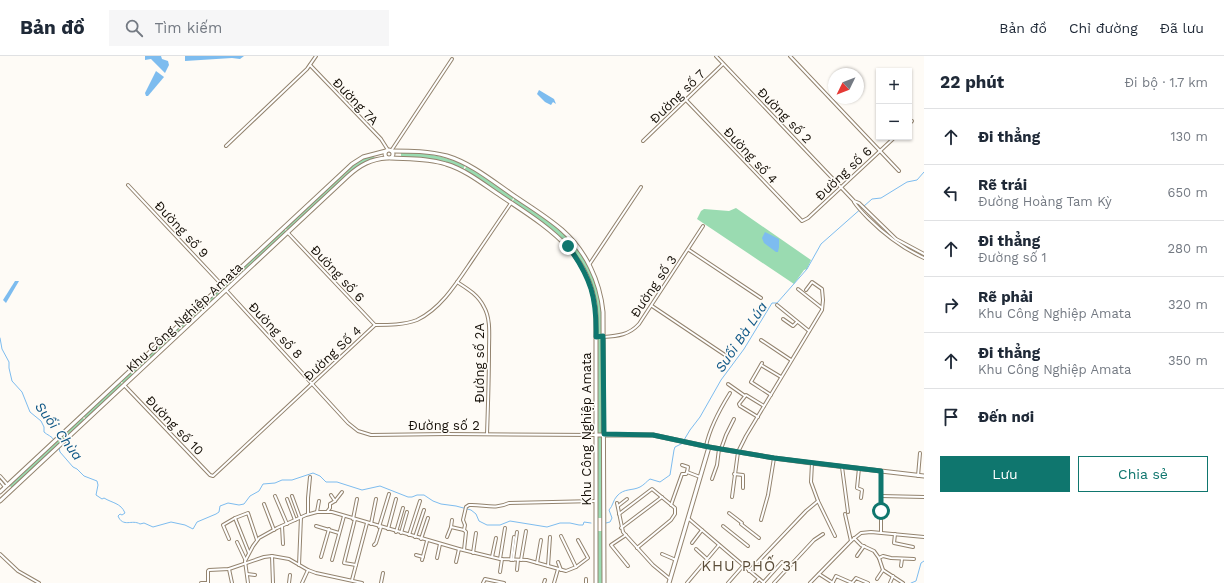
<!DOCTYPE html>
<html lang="vi">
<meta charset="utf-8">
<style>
body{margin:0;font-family:"Work Sans",sans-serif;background:#f6f6f7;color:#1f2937}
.controls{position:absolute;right:12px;top:12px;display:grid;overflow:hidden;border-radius:0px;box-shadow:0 1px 3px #0004}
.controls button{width:36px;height:36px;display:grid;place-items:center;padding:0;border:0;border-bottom:1px solid #e0e1e3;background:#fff;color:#1f2937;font:20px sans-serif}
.compass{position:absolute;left:828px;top:12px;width:36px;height:36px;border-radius:50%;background:#fff;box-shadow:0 1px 3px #0004;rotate:227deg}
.stop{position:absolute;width:12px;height:12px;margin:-9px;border:3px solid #0f766e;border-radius:50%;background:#fff}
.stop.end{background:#0f766e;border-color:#fff;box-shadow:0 1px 4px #0008}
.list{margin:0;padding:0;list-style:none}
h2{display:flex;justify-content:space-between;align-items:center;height:52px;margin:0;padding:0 16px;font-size:17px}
h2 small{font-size:13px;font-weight:400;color:#747a83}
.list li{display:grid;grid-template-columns:26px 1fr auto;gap:12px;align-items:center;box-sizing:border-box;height:56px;padding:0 16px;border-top:1px solid #e0e1e3}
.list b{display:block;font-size:15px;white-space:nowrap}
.list p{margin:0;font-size:13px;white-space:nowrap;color:#747a83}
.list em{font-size:13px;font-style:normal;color:#747a83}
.actions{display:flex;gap:8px;padding:12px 16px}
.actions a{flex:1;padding:9px 0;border:1px solid #0f766e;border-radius:0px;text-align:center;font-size:14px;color:#0f766e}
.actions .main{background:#0f766e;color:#fff}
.icon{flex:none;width:22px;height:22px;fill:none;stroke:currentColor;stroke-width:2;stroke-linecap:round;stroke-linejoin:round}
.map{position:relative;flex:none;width:924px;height:527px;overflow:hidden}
header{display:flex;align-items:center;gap:24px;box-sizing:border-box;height:56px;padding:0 20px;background:#fff;border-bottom:1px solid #e0e1e3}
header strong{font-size:19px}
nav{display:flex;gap:22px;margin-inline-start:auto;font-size:14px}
.search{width:280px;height:36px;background:#f6f6f7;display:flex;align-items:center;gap:10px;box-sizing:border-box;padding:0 14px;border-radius:0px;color:#747a83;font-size:15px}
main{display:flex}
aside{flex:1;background:#fff}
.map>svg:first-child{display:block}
</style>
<header>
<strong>Bản đồ</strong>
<div class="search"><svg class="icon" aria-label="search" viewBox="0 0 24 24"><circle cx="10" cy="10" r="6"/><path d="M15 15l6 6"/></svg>Tìm kiếm</div>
<nav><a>Bản đồ</a><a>Chỉ đường</a><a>Đã lưu</a></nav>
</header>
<main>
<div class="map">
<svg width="924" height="527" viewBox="0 0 924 527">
<rect width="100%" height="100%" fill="#fefbf6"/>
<g fill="#9adbb1">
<path d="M401,96C426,97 442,99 465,109L463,114L444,106L401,101Z"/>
<polygon points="372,99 375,102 360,109 288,175 285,172 353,109 363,102"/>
<polygon points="467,110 514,141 511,146 464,114"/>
<path d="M515,142C530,152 547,162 561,174C582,193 596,220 601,249C603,259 602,270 602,280H597C598,238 588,204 555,176C542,165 526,156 512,146Z"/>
<polygon points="736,152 811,204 807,213 804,214 794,228 697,163 701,155 704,153 729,155"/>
<polygon points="284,173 287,176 226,233 223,230"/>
<polygon points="222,230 225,234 175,281 172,278"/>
<polygon points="171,278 174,282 124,328 121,325"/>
<polygon points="597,281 602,281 603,378 597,378"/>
<polygon points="120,326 123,329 87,364 83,360"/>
<polygon points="82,361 86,365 12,432 9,429"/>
<rect x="597" y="379" width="6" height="83"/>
<rect x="597" y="475" width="6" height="52"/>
</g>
<g fill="#7dbcef">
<polygon points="145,0 161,0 162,3 168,5 169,9 165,17 151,3 145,4"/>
<polygon points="185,0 244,0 240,3 232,2 185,5"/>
<polygon points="156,15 164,21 148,40 146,40 145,37"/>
<polygon points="539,34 554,43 556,48 553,46 551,49 545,46 537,38"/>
<polygon points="765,176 779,183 779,191 778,196 776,196 764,187 762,182"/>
<polygon points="15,225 19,225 6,247 3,244"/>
</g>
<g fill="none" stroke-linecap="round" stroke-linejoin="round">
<g stroke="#7dbcef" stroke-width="1">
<path d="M0,282L2,293L9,306V312L12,325L22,336L30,356L41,365L44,371V376C47,379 52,380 54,384"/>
<polyline points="684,384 690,374 700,361 721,324 744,293 772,247 777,247 807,213 821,188 872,143 881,142 907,126 917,124 924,116"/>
<path d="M59,392L60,396L73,411L77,413L84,420L97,425L98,429L96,439L102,443L104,442C112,447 121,447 125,457L122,459L120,458L118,460C123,472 132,463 140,468L144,467L153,471L171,466L185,469L193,473L197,466L216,458L219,456L220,450L228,447L239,449L244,448L250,440L259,435L263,428L275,427L282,424H292L313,417L320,420L326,426H337L362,434L380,430L408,441H412L417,439H424L433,445L441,448L456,450L471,454L476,458L479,465L487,469H500L510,465L547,471L560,467H570L579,469H583L584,466L591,467"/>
<path d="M606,467L610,466L612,462L609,454C613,450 613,444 617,440C624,432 632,435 640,431C644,429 647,425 650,423L660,426L670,419L674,394L675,391L683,387"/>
<polyline points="911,527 916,525 921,507 924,505"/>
</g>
<defs>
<g id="minor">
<polyline points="716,0 854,145 859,147 896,183 924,198"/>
<polyline points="790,0 899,115"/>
<polyline points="310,9 381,83 388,94"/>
<polyline points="686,44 802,165 808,162 895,81"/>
<polyline points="909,68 912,65"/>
<polyline points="643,85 723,8"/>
<polyline points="226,90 307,13 316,0"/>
<polyline points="391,95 452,3"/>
<polyline points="128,129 222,229"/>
<path d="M854,146C858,152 863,157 868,162C885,179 902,192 924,202"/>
<polyline points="288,177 375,269"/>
<polyline points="689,194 761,242"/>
<polyline points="589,209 641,131"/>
<path d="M457,226C468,233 478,239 484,251C491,263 489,280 489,294C489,322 488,350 487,378"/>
<polyline points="798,233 822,252"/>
<polyline points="226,234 348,367 358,375 371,379 447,378 596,379"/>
<polyline points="777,249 809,275"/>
<polyline points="652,250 725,299"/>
<polyline points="783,263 793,270 797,266"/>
<path d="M603,281C618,280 629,279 639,268L703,170"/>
<polyline points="761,284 791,304"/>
<polyline points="762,307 751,326 771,339"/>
<polyline points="761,309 781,321"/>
<polyline points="728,328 745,340"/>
<path d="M125,330L210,419L213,420L375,269C389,269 404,269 417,264C442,252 458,225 473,203C486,184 498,166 511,147"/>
<polyline points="758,361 740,350 739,348 746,339 764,350"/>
<path d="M706,390C710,371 720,353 730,337"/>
<polyline points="721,393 726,379 734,363"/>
<polyline points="812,407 811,426 818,445 835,480"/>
<polyline points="682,409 688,411 687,416"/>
<polyline points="842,411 848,456"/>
<polyline points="859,412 857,432 862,434 861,442"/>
<polyline points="734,418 743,419 743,432"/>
<polyline points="0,420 8,429"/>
<polyline points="918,420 920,397"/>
<polyline points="712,423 717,409 719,393"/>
<polyline points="0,425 5,431"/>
<polyline points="275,440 287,468"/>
<polyline points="292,440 300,462"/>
<polyline points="881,440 924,441"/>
<polyline points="732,441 738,396 746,380 822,254 823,244 822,233 812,226 806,234"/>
<polyline points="287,443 295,464"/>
<polyline points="335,445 342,436"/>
<polyline points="617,447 623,476 653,509 670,523"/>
<polyline points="264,448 274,474"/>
<polyline points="671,449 682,418 686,418 687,416 700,421"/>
<polyline points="618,450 627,443"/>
<polyline points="317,456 319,445"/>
<polyline points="327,456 330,452 330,448 335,445 331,439"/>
<polyline points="729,457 742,467"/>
<polyline points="308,458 308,442 310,421"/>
<polyline points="619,458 652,433 675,452 675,458 671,464 637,492"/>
<polyline points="845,458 851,485"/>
<polyline points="235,462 249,497"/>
<polyline points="353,463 357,443"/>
<polyline points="355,463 344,507 356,509"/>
<polyline points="689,463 764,527"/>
<polyline points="761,464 768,439 774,402"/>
<polyline points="371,468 376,443"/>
<polyline points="741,468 759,482"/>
<polyline points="282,470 283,488"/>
<polyline points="316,470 339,477"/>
<polyline points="723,470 748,490"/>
<polyline points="379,471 389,438"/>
<polyline points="451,471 452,464"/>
<polyline points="621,472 662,441"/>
<polyline points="388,473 396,443"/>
<polyline points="396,476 403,452"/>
<polyline points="881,476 881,415"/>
<polyline points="401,477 407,456"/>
<polyline points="895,478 894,487 913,491"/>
<polyline points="409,479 420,445"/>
<polyline points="626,479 611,489 628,510"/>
<polyline points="561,480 576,511"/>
<polyline points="415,481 424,454"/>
<polyline points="447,481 451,471 464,474"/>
<polyline points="854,482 861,489 874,495 879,502 883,514 903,527"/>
<polyline points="229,483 223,469 235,462 248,457 257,484"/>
<polyline points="421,483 428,462"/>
<polyline points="237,486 245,503"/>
<polyline points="692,487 702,474"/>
<polyline points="374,489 376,487 381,471"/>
<polyline points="696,493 707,503"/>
<path d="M464,494L466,476L464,474L465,469L463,464L466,451L469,449C483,448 495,454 509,447L596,445"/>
<polyline points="473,497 476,477"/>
<polyline points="0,498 18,515 39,527"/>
<polyline points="662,498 676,504"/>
<polyline points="416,499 423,501"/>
<polyline points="272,500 273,527"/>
<polyline points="857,500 864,490"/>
<polyline points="321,501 329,473"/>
<polyline points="492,501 496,482"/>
<polyline points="437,502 440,488"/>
<polyline points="879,502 883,500 891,502 914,503"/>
<polyline points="500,503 505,472"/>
<polyline points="332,504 344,460"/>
<polyline points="422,504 427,485"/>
<polyline points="511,504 514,481"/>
<polyline points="513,504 517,476"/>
<polyline points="521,504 526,475"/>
<polyline points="456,506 459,493"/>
<polyline points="558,506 561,514"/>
<polyline points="537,507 541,484"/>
<polyline points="299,509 301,461"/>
<polyline points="548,510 550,481"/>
<polyline points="901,510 902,503"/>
<polyline points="229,513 232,527"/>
<polyline points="517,514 518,504"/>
<polyline points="749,515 806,455 818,445"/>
<polyline points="500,516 502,503"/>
<polyline points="247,518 255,519"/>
<polyline points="819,518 833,527"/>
<polyline points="877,523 883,514"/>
<polyline points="352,524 367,467"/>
<polyline points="833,526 836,520 852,527 856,522 868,527"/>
<polyline points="201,527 208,527"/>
<polyline points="208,527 208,515 209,514 229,513 264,501 272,500 289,503 308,514 316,517 362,527"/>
<polyline points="248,527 245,505 253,490 259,482 277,472 306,459 317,456 332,456 459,493 500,503 527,504 566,515 576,511 588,502 578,484"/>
<polyline points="289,527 290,519"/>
<polyline points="302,527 308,514"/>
<polyline points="381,527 383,517"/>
<polyline points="483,527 485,523 504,527"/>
<polyline points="544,527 545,524"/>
<polyline points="554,527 558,513"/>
<polyline points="586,527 586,523"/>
<polyline points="687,527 719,489"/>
<polyline points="728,527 743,510"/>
<polyline points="755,527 759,523"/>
<polyline points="763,527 782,506"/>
<polyline points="774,527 814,484 823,478"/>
<polyline points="810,527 851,485 861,477 871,476 924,481"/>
<polyline points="890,527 893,520"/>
</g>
<g id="tertiary">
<circle cx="389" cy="98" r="4"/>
<path d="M392,95C411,95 429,95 447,100C470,107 490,123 510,137C527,149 546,160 562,174C586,195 600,225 603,256L604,527"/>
<path d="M391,102C409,103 428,102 446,108C466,114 483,128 501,140C547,171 593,197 596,259V527"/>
<polyline points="596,379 653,379 709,391 774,402 812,407 924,420"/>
<polyline points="0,436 352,108 363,101 386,95"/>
<path d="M0,445L348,120C360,109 371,103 387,102"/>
<polyline points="669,527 709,391"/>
</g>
</defs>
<use href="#minor" stroke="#93836e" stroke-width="4"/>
<use href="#tertiary" stroke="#93836e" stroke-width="5"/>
<use href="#minor" stroke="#fff" stroke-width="2"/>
<use href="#tertiary" stroke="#fff" stroke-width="3"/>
</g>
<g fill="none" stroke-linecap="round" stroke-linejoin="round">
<path stroke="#0f766e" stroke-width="5" d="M568,190C591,222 597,242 596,281L603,280L604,378L653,379L709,391L774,402L881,415V455"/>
</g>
<g text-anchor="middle" stroke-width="3" stroke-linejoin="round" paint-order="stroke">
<g font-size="13" fill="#150f07" stroke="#fefbf6">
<text transform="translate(677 40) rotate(-44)" y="5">Đường số 7</text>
<text transform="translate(356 45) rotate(46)" y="5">Đường 7A</text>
<text transform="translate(785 59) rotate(46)" y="5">Đường số 2</text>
<text transform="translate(751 99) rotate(47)" y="5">Đường số 4</text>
<text transform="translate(843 117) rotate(-43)" y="5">Đường số 6</text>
<text transform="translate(182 173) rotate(47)" y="5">Đường số 9</text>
<text transform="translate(338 217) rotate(47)" y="5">Đường số 6</text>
<text transform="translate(653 230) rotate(-56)" y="5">Đường số 3</text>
<text transform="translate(184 261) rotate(-43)" y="5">Khu Công Nghiệp Amata</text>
<text transform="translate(276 274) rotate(47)" y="5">Đường số 8</text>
<text transform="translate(332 297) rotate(-43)" y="5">Đường Số 4</text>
<text transform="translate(479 307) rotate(-90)" y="5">Đường số 2A</text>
<text transform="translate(175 369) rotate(46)" y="5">Đường số 10</text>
<text x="444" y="374">Đường số 2</text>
<text transform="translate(586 373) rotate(-90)" y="5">Khu Công Nghiệp Amata</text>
</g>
<g font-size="14" font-style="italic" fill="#0f5786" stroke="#fefbf6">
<text transform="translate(741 281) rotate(-56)" y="5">Suối Bà Lúa</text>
<text transform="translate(59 375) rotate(53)" y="5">Suối Chùa</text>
</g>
<g font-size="15" letter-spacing="1" fill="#5b4d39" stroke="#fefbf6">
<text x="750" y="515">KHU PHỐ 31</text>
</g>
</g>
</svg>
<div class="controls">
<button>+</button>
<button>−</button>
</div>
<svg class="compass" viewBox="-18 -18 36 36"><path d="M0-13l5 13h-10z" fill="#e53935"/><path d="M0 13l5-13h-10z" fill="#747a83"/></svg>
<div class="stop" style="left:881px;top:455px"></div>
<div class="stop end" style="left:568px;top:190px"></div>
</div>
<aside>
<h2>22 phút<small>Đi bộ · 1.7 km</small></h2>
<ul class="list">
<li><svg class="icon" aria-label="ahead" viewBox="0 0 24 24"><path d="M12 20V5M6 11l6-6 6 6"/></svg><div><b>Đi thẳng</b></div><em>130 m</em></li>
<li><svg class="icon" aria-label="left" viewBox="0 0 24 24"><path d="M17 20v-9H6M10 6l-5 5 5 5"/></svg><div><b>Rẽ trái</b><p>Đường Hoàng Tam Kỳ</p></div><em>650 m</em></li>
<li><svg class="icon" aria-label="ahead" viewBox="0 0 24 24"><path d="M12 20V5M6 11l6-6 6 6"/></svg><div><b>Đi thẳng</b><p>Đường số 1</p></div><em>280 m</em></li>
<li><svg class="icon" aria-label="right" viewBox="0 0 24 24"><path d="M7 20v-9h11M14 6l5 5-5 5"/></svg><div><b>Rẽ phải</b><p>Khu Công Nghiệp Amata</p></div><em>320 m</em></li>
<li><svg class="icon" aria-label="ahead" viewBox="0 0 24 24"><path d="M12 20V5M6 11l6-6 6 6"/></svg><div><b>Đi thẳng</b><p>Khu Công Nghiệp Amata</p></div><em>350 m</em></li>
<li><svg class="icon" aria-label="arrive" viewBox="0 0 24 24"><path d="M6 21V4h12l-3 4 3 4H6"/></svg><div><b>Đến nơi</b></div></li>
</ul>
<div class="actions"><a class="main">Lưu</a><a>Chia sẻ</a></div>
</aside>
</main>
